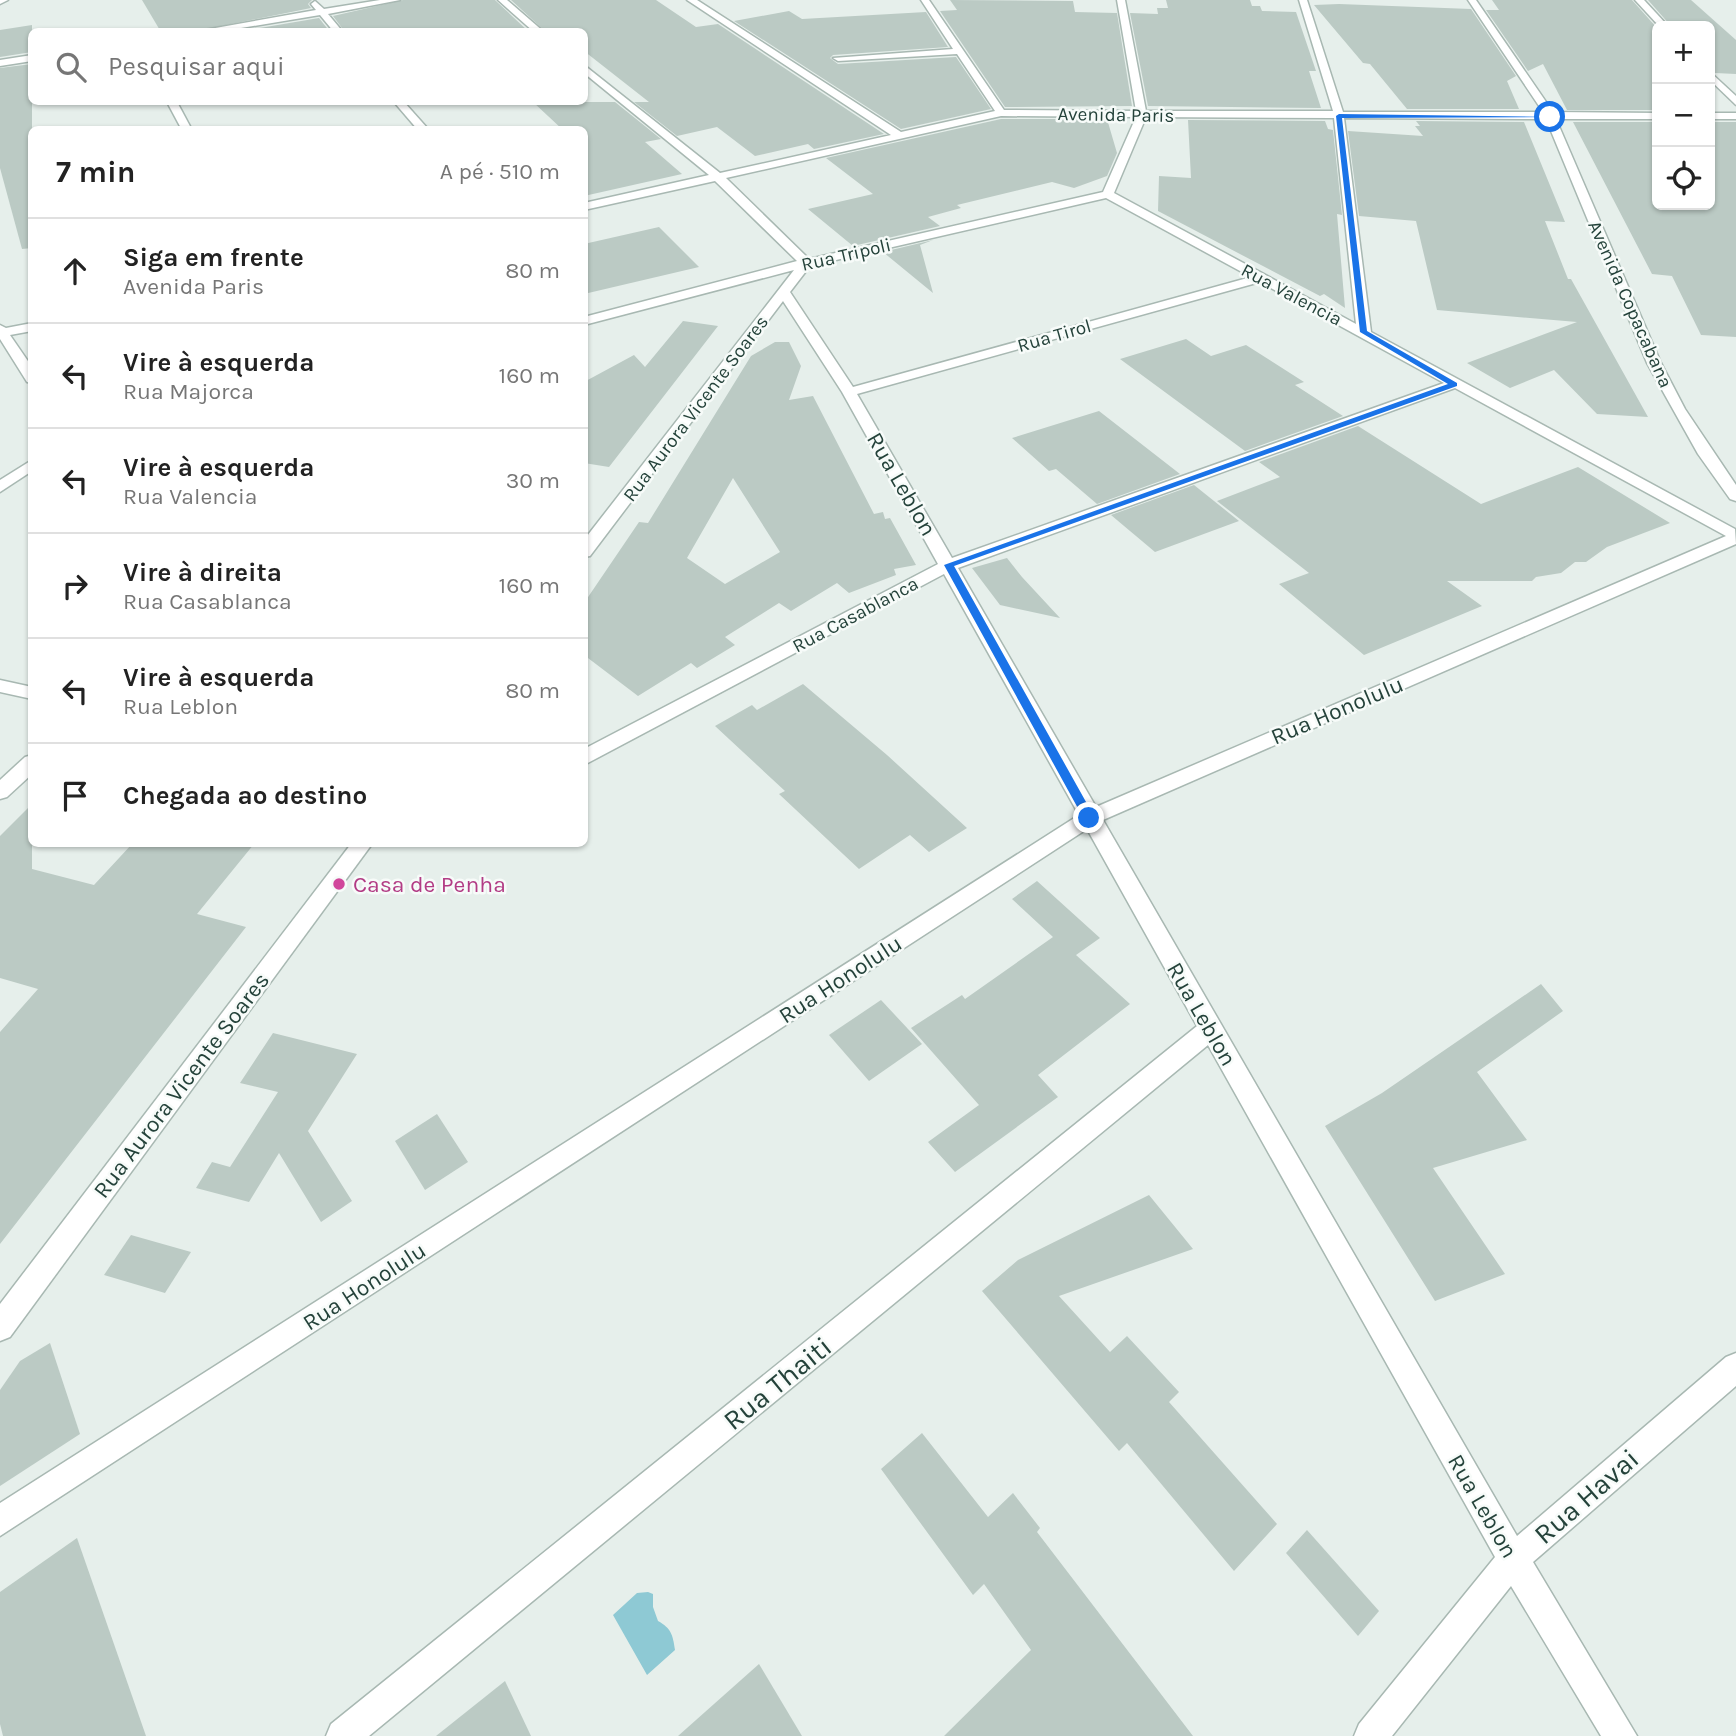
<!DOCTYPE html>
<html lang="pt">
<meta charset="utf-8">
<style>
body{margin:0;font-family:Karla,sans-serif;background:#f2f2f2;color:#222}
.controls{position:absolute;right:21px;top:21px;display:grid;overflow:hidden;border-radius:10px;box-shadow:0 2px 5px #0004}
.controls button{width:63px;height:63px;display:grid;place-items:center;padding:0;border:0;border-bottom:2px solid #e0e0e0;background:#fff;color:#222;font:35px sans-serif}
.stop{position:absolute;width:21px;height:21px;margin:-16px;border:5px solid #1a73e8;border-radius:50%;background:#fff}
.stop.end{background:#1a73e8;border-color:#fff;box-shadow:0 2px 7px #0008}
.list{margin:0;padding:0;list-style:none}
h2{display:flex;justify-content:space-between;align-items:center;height:91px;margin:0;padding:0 28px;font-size:30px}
h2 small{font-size:23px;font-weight:400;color:#767676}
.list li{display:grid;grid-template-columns:46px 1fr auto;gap:21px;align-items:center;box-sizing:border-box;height:105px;padding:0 28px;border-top:2px solid #e0e0e0}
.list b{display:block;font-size:26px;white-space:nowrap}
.list p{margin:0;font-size:23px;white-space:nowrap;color:#767676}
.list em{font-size:23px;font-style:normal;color:#767676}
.icon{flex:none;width:38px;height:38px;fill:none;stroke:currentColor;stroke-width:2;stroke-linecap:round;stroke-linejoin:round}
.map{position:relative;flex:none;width:1736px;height:1736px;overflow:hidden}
.search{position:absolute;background:#fff;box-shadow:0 2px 5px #0004;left:28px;top:28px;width:560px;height:77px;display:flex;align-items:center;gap:18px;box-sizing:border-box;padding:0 24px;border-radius:10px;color:#767676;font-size:26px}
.panel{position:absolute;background:#fff;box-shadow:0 2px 5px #0004;left:28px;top:126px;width:560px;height:721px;border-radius:10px}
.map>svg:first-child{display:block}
</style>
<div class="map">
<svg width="1736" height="1736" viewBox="0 0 1736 1736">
<rect width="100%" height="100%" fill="#e6efeb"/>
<path fill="#8ec9d4" d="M648,1592L653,1594V1607L658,1621C671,1628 673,1635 675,1650L647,1675L613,1615L637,1593Z"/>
<g fill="#bbcac4" fill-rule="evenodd">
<polygon points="142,0 312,0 308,4 311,8 191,32 161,32"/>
<polygon points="403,0 495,0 529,32 345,32 333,16"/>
<polygon points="511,0 656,0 696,27 718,24 884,134 814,149 808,144 755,156 717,127 677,136 634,102 649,102 584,51 584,32 546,32"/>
<polygon points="950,0 1073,1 1075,12 1117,13 1132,106 1005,107 940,11 957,10"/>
<polygon points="1166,0 1250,0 1252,6 1260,6 1262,11 1296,12 1316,71 1309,71 1321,108 1148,106 1130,13 1158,14 1157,8 1168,8"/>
<polygon points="1492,0 1632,0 1657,28 1657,110 1567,110 1543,64 1528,71 1486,10 1499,10"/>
<polygon points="1648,0 1691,0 1736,40 1736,74 1715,73 1710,69 1710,26 1671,26"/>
<polygon points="1339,4 1471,9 1516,76 1507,81 1519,109 1407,109 1370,64 1363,63 1314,5"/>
<polygon points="789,11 802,19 926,12 948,47 833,55 830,58 838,64 956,57 991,109 901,129 734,21"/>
<polygon points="319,18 330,32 236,32"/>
<polygon points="32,25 32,52 0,57 0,30"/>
<polygon points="32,64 32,248 22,249 0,168 0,68"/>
<polygon points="533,102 615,102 661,139 645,142 682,174 584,196 584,130 563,130"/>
<polygon points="1001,119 1107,119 1117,153 1107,176 1074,188 1052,182 957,205 961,208 928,217 940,226 853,246 808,209 873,194 826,158"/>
<polygon points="1188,120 1325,121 1328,129 1333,130 1342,215 1337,214 1345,308 1324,294 1320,296 1158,211 1159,176 1191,178"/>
<polygon points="1416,121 1524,122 1565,222 1545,221 1568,279 1571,279 1648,417 1597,414 1554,370 1510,388 1467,363 1577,322 1437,310 1416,221 1359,216 1348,131 1423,136 1415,126 1420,126"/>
<polygon points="1573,122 1657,122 1657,205 1710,205 1710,122 1736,122 1736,337 1701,335 1672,276 1652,274"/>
<polygon points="659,227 699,267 584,294 584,244"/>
<polygon points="933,240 920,245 933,293 883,252"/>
<polygon points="683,321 718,326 609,467 584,463 584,382 634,355 645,367"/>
<polygon points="1186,339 1211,356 1246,345 1304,382 1295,385 1343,416 1245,451 1120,359"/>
<path d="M775,342H789L801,366L789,400L813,396L874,514L883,512L885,519L890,518L916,565L894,569L896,575L849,593L837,583L791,611L779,603L725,637L735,645L697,668L691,663L638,696L584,655V603L639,522L648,523L751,356ZM733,478L780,552L725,584L687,558Z"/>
<polygon points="1099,411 1180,474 1097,504 1056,469 1049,471 1012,438"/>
<polygon points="1358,426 1481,504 1578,467 1670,523 1607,547 1586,562 1575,562 1561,573 1536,577 1532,581 1447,581 1482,606 1364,655 1279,584 1309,573 1217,501 1280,477 1259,462"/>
<polygon points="1194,485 1239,521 1155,552 1111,515"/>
<polygon points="1007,558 1022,577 1060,618 1000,605 972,568"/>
<polygon points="803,684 887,755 967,828 929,852 910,835 859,869 779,794 785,791 715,726 752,705 757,710"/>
<polygon points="32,804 32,869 94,885 132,844 254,844 197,914 246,927 0,1244 0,1032 38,989 0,978 0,836"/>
<polygon points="1037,881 1100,938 1076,955 1130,1004 1038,1075 1058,1097 955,1172 928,1142 979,1105 911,1028 962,995 965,999 1053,937 1012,899"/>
<polygon points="1541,984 1563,1011 1477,1072 1527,1140 1433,1168 1505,1274 1435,1301 1325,1126 1382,1093"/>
<polygon points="881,1000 922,1044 869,1081 829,1035"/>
<polygon points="273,1033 357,1054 308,1131 352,1201 321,1222 279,1153 249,1202 196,1188 212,1162 230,1167 278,1092 240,1083"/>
<polygon points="437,1114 468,1162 425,1190 395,1141"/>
<polygon points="1149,1195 1193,1249 1059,1296 1110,1352 1127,1336 1179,1392 1169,1402 1277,1524 1234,1571 1127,1443 1119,1451 982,1291 1018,1260"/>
<polygon points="131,1235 191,1252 165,1293 104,1275"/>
<polygon points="50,1343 80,1434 0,1486 0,1390 20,1361"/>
<polygon points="922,1433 988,1517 1013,1493 1040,1528 1037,1532 1193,1736 944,1736 1031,1650 984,1584 973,1595 881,1469"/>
<polygon points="1307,1530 1379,1611 1358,1636 1286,1553"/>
<polygon points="77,1538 146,1736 3,1736 0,1724 0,1592"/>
<polygon points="759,1664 802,1736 678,1736"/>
<polygon points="505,1681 531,1736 436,1736"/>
</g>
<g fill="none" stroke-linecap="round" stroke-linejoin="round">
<defs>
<g id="minor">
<polygon points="0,0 8,0 0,4"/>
<polygon points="380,0 400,0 328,14 343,32 334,32 320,15 217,32 193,32 316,10 311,4 315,1 324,9"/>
<polygon points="498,0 507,0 544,32 534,32"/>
<path d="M687,0H697L901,132L995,111L957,54L838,61L833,58L953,49L921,0H929L1004,110L1136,111L1117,0H1125L1146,111H1333L1299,0H1307L1343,112H1543L1468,0H1476L1553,112L1657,113V119H1556L1661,363L1685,409L1736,485V501L1730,499L1698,454L1647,363L1546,119L1344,118L1371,332L1735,529L1736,544L1103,820L1517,1536L1726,1357L1736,1353V1386L1533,1562L1637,1736H1601L1511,1586L1392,1736H1354L1359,1724L1495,1557L1208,1045L369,1736H326L331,1724L1197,1026L1087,829L0,1536V1503L1079,815L944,574L584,765V749L938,564L842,392L783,301L590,556L584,557V540L794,270L584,325V317L797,261L715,181L584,210V203L709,175L584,73V65L720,173L891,135ZM1001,116L1136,117L1103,192L809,259L726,178ZM1146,117L1334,118L1356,324L1114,193ZM1106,198L1251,277L853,387L790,292L810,266ZM1260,282L1444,383L952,558L857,394ZM1455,388L1726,536L1096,807L958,568Z"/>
<polygon points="1635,0 1644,0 1668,26 1659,26"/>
<polygon points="32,55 32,61 0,66 0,60"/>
<polygon points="1710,72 1736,96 1736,105 1710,80"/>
<polygon points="167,102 177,102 192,130 182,130"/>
<polygon points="394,102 404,102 429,130 418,130"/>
<rect x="1710" y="113" width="26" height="6"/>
<polygon points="32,323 32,331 10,335 32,367 32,383 27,382 0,339 0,325 6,328"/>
<polygon points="32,460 32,471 0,492 0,480"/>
<polygon points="0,680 32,687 32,699 0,692"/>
<polygon points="32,755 32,774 7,797 0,799 0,780 25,757"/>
<polygon points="351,844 372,844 10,1337 0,1341 0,1304"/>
</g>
</defs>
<use href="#minor" stroke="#a8b8b2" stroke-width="3"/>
<use href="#minor" fill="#fff" fill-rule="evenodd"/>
</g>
<polygon fill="#1a73e8" points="1339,114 1553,117 1342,118 1367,331 1457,383 1457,386 954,566 1095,818 1085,821 944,565 1448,384 1360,332 1336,116"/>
<circle fill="#d1479c" stroke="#f7fbf9" stroke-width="2.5" cx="339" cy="884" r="7"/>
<g text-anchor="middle" stroke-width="5" stroke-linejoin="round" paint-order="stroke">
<g font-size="19" fill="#24423a" stroke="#f7fbf9">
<text transform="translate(1116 114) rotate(1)" y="7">Avenida Paris</text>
<text transform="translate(846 254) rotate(-13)" y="7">Rua Tripoli</text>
<text transform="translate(1292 294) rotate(28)" y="7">Rua Valencia</text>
<text transform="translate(1631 304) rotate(66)" y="7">Avenida Copacabana</text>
<text transform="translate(1054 335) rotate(-16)" y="7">Rua Tirol</text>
<text transform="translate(695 408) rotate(-53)" y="7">Rua Aurora Vicente Soares</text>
<text transform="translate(855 614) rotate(-28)" y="7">Rua Casablanca</text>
</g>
<g font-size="23" fill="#24423a" stroke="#f7fbf9">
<text transform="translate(902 484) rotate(60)" y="8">Rua Leblon</text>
<text transform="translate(1337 710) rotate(-23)" y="8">Rua Honolulu</text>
<text transform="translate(840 979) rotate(-33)" y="8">Rua Honolulu</text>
<text transform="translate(1202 1014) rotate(60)" y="8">Rua Leblon</text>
<text transform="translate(181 1085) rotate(-53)" y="8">Rua Aurora Vicente Soares</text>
<text transform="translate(364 1286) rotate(-33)" y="8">Rua Honolulu</text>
<text transform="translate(1483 1506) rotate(60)" y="8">Rua Leblon</text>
</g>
<g font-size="23" fill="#b23c85" stroke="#f7fbf9" text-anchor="start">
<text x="353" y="892">Casa de Penha</text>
</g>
<g font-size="28" fill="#24423a" stroke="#f7fbf9">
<text transform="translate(777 1383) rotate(-39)" y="10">Rua Thaiti</text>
<text transform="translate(1586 1496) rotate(-41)" y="10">Rua Havai</text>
</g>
</g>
</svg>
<div class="controls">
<button>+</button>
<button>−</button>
<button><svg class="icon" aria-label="locate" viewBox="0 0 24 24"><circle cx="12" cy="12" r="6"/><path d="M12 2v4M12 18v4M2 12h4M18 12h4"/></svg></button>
</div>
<div class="stop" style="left:1550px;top:117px"></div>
<div class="stop end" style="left:1089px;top:818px"></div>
<div class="search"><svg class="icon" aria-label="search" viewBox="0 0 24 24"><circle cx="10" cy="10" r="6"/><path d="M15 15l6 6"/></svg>Pesquisar aqui</div>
<section class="panel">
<h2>7 min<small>A pé · 510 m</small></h2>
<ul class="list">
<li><svg class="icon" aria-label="ahead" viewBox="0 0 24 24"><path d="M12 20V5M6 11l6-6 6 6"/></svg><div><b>Siga em frente</b><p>Avenida Paris</p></div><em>80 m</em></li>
<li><svg class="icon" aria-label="left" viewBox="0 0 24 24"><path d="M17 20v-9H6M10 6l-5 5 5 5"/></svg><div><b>Vire à esquerda</b><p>Rua Majorca</p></div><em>160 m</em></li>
<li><svg class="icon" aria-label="left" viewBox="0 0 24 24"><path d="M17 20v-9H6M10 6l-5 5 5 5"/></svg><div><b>Vire à esquerda</b><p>Rua Valencia</p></div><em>30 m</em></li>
<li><svg class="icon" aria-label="right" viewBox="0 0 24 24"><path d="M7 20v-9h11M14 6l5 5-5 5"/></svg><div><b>Vire à direita</b><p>Rua Casablanca</p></div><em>160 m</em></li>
<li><svg class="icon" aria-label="left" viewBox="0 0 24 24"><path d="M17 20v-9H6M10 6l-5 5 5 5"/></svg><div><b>Vire à esquerda</b><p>Rua Leblon</p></div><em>80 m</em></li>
<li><svg class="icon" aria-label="arrive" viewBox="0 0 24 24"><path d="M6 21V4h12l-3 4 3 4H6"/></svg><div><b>Chegada ao destino</b></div></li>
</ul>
</section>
</div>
